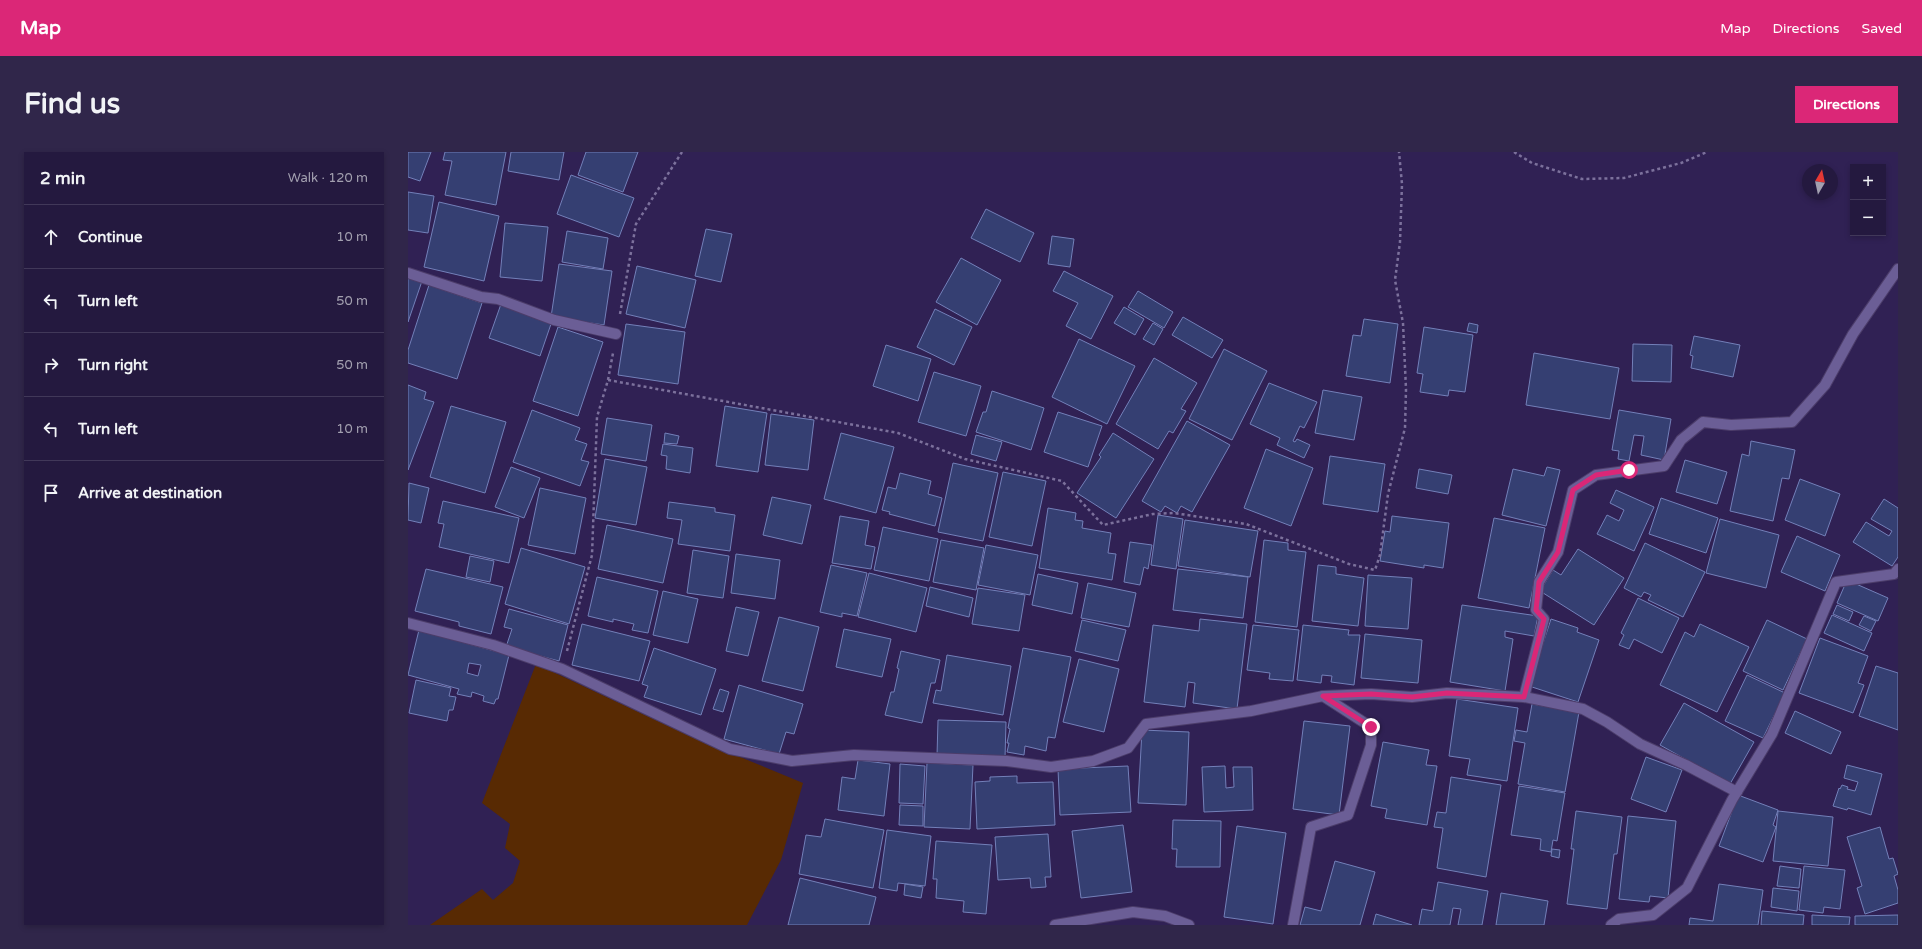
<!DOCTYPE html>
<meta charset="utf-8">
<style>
body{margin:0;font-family:"Varela Round",sans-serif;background:#30264a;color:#f1f3f6}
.controls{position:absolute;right:12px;top:12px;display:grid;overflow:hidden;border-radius:0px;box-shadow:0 2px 6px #0003}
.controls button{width:36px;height:36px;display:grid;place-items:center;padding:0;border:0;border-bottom:1px solid #413859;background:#24193f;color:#f1f3f6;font:20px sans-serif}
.compass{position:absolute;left:1394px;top:12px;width:36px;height:36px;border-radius:50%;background:#24193f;box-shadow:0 2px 6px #0003;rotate:9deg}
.stop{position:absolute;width:12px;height:12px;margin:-9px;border:3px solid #db2777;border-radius:50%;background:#fff}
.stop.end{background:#db2777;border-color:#fff;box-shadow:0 1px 4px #0008}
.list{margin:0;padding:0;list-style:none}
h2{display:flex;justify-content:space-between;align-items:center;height:52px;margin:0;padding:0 16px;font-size:17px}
h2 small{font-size:13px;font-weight:400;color:#a3a0b0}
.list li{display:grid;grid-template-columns:26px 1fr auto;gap:12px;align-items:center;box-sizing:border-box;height:64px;padding:0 16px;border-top:1px solid #413859}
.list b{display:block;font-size:15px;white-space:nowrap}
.list em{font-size:13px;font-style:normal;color:#a3a0b0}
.icon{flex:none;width:22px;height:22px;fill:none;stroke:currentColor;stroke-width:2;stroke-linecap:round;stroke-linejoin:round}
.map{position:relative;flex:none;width:1490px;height:773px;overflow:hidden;border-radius:0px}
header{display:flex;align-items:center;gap:24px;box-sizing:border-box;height:56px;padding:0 20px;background:#db2777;color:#fff}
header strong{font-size:19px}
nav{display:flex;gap:22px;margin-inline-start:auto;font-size:14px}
.intro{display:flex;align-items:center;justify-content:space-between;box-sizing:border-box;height:96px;padding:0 24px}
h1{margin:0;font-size:28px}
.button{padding:10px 18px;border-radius:0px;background:#db2777;color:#fff;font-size:14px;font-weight:700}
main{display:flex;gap:24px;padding:0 24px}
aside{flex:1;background:#24193f;border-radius:0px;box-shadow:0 2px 6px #0003}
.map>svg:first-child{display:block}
</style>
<header>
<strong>Map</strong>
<nav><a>Map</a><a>Directions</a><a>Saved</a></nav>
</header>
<div class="intro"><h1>Find us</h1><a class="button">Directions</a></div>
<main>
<aside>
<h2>2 min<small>Walk · 120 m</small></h2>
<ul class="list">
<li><svg class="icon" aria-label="ahead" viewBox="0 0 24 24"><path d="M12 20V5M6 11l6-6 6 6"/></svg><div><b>Continue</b></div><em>10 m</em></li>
<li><svg class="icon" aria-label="left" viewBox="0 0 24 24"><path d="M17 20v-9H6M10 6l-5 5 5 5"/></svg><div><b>Turn left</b></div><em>50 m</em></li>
<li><svg class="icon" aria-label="right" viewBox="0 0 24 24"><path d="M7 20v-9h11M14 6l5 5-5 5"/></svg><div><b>Turn right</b></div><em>50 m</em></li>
<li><svg class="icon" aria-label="left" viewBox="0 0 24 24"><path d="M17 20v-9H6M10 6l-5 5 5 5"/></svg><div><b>Turn left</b></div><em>10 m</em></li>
<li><svg class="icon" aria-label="arrive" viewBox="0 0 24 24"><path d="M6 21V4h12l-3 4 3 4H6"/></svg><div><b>Arrive at destination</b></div></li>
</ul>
</aside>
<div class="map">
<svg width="1490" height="773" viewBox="0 0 1490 773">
<rect width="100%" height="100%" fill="#302154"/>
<polygon fill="#582a03" points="128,512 284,585 395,631 373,708 339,773 22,773 74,737 85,748 105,731 112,709 97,696 102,672 74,651"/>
<g fill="#353f72" stroke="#7380b9" fill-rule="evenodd">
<polygon points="0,0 23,0 12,29 0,25"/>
<polygon points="37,0 98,0 88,53 37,43 44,9 35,8"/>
<polygon points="103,0 156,0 151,28 100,19"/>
<polygon points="178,0 230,0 215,40 170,23"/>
<polygon points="163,23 226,46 211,85 149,62"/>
<polygon points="0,40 26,44 20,81 0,78"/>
<polygon points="31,50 91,64 76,129 16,115"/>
<polygon points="578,57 626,81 612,110 563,86"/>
<polygon points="97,71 140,75 134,129 92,125"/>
<polygon points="298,77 324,82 313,130 287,124"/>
<polygon points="159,79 200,86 195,117 154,110"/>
<polygon points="644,84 666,87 662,115 640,112"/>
<polygon points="553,106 593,128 569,173 528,150"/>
<polygon points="151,112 204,119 196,173 143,165"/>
<polygon points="229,114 288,128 277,176 218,162"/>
<polygon points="656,119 705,144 683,187 658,174 670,151 645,139"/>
<polygon points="0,125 14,129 0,170"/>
<polygon points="21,133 74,151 49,227 0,211 0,198"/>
<polygon points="730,139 765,160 756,176 720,155"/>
<polygon points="93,152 144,169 132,204 81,186"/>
<polygon points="716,155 736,167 727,183 706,171"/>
<polygon points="527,157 564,175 546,213 509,195"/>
<polygon points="775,165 815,188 804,206 764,183"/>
<polygon points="956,167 990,172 982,231 938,224 945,183 953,184"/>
<polygon points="745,171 755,177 746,193 735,187"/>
<polygon points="1061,171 1070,173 1069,181 1059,179"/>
<polygon points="218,172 277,180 270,232 210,223"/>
<polygon points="150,175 195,190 170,264 125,249"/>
<polygon points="1016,175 1065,183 1057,240 1041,238 1040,244 1012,240 1015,222 1009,221"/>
<polygon points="1286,184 1332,193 1325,225 1283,216 1285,204 1282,203"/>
<polygon points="671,187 727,214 699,272 644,245"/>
<polygon points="1225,192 1264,193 1263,230 1224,229"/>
<polygon points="478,193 523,207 510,249 465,234"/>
<polygon points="816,197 859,219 824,288 781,267"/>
<polygon points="1126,201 1211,216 1202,267 1118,253"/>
<polygon points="746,206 789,231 773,257 778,259 765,281 761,279 750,297 708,272"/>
<polygon points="526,220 573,234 558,284 510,270"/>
<polygon points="861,231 909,250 896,276 892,274 885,289 887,290 889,287 902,293 896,306 869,293 872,286 842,272"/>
<polygon points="0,233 18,240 16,247 26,250 0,318"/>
<polygon points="915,238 954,245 946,288 907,281"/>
<polygon points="584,239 636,256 623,298 568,280 575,260 578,260"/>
<polygon points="43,254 98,270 77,341 22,325"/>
<polygon points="317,254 359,261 350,320 308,314"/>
<polygon points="124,258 172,276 167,288 179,292 173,308 181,310 172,334 105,310"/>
<polygon points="1211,258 1263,267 1256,308 1233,303 1236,284 1226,283 1221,309 1210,307 1211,299 1204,298"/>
<polygon points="650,260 694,274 680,315 636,300"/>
<polygon points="363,262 406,268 400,318 357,313"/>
<polygon points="199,266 244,273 238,309 193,302"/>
<polygon points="779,269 822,293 784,360 773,354 769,361 757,354 753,360 734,349"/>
<polygon points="257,281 271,284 269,292 256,291"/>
<polygon points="433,281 486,295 468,361 416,347"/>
<polygon points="705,281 746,307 708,366 669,341 693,305 691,303"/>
<polygon points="568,283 594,290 588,309 563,302"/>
<polygon points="1343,289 1387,298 1381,327 1374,326 1365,369 1322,359 1334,302 1341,304"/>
<polygon points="255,292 285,296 282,321 258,317 259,304 253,303"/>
<polygon points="858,297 905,316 883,374 836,356"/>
<polygon points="922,304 977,312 970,360 915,352"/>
<polygon points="197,307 239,315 228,373 187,366"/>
<polygon points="1277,308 1319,320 1309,352 1268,340"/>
<polygon points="545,311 590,321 575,389 530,380"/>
<polygon points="103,315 132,326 116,366 87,355"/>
<polygon points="1139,315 1152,318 1138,374 1094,363 1105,317 1136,324"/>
<polygon points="1011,317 1044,323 1040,342 1008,336"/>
<polygon points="595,320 638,329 624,394 581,385"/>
<polygon points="492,321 523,329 520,342 534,346 527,374 481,362 482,360 474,358 480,335 488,337"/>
<polygon points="1392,327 1432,342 1417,384 1377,368"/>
<polygon points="1,331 21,336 13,371 0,368"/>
<polygon points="132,336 178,346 167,402 120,393"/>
<polygon points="1208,338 1246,355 1226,399 1189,382 1199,363 1211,369 1216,358 1202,351"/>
<polygon points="364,345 403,353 394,392 355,383"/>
<polygon points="1253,346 1310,366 1298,401 1241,382"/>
<polygon points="1476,347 1490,356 1490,405 1484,414 1445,390 1458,370 1481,384 1484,379 1463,367"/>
<polygon points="35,349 111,366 101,411 31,395 36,372 30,371"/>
<polygon points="261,350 307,356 307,360 327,363 322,399 270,392 274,368 259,366"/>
<polygon points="640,356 668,361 667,368 675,369 674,376 703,381 700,401 708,402 704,428 631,416"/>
<polygon points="750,363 775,367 768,417 743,413"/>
<polygon points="432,364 461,369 457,393 467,395 463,417 424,411"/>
<polygon points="984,364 1041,371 1035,416 1016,413 1016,416 972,409 977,379 982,380"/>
<polygon points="1086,366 1137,376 1121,456 1070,446"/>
<polygon points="1312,367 1371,383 1358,436 1298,421"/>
<polygon points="777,368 850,379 842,425 770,414"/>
<polygon points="199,373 265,387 255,431 190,417"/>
<polygon points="475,375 530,387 521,429 466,418"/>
<polygon points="1389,384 1432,403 1417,439 1373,420"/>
<polygon points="533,388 576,396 568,438 525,430"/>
<polygon points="856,388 880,391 880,398 898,400 889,475 847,470"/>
<polygon points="722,390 744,393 740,417 736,415 732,433 716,430"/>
<polygon points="1237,391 1297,420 1275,465 1240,448 1243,443 1236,440 1233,445 1216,436"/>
<polygon points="578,393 630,403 622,443 570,433"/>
<polygon points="113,396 177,415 161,472 97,452"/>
<polygon points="1170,397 1216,426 1186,473 1132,439 1145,418 1153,423"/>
<polygon points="285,398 321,404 315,446 279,441"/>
<polygon points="328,402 372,408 367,447 323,441"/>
<polygon points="62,404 86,409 82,430 58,425"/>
<polygon points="423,413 459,421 449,464 434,461 434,465 412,460"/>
<polygon points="910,413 928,415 928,422 956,426 950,474 904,469"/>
<polygon points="18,417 95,435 83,482 51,474 51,470 7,459"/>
<polygon points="770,417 840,425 835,466 765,458"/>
<polygon points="461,421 519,436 508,480 450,465"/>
<polygon points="630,422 670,431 664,462 624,453"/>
<polygon points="960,423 1004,426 1000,477 957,474"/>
<polygon points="189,425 250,439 240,481 224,478 226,472 205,467 205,470 180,464"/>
<polygon points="1439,428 1480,446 1470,469 1429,451"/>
<polygon points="680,431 728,441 721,475 673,466"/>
<polygon points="522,435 565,446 561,465 518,454"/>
<polygon points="570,436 617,443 611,479 564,472"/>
<polygon points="255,439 290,447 280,491 245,483"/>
<polygon points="1230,446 1271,466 1254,501 1226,487 1221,497 1211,493 1216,483 1213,481"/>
<polygon points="1054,453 1130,464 1126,484 1097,479 1097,485 1105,487 1097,539 1042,530"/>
<polygon points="1429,453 1445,460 1441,469 1425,462"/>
<polygon points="328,455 351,460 340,504 318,499"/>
<polygon points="101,457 160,473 151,509 98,495 104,477 96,475"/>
<polygon points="1424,463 1464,481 1456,499 1416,481"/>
<polygon points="1456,464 1468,469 1463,479 1451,473"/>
<polygon points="371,465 411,475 395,539 354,529"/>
<polygon points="792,467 839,472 829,557 785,551 787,531 780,530 777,555 736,550 745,473 791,479"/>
<polygon points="1143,467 1170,476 1169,480 1191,488 1170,550 1121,534"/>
<polygon points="674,468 718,478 710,509 667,499"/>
<polygon points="1359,468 1399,487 1375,538 1335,519"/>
<polygon points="174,472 242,489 231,529 164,513"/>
<polygon points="1292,472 1341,495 1309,560 1252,533 1277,480 1286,485"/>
<polygon points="845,473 891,478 885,529 861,527 862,521 839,518"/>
<polygon points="895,473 941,478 940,483 952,483 946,533 923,530 924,524 914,523 913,531 889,528"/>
<polygon points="436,477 483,487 474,525 428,515"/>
<path d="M11,478L101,503L90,547H88L86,552L75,549L76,544L64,540L63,545L49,542L51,537L0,523ZM61,511L73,513L70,524L59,521Z"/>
<polygon points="957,482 1014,488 1010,531 953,526"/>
<polygon points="1412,486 1460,504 1450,531 1456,533 1445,561 1391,541"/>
<polygon points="246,496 308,517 293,563 236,545 240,534 234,532"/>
<polygon points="615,496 663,505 647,586 640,585 638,599 617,594 616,603 599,600 601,591 599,591 602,577 600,576"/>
<polygon points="493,499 532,508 527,531 523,531 514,571 477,563 483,540 486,540 491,517 489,516"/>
<polygon points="539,503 603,514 595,563 525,551 528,538 533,539"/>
<polygon points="671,507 711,517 696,580 655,570"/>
<polygon points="1468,514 1490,521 1490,578 1451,564"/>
<polygon points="1339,523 1377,541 1355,586 1317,569"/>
<polygon points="8,528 43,536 41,544 48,545 45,558 41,558 39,569 1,561"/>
<polygon points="331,533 395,552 386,582 378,580 371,602 316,587"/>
<polygon points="312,537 321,540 315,560 305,557"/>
<polygon points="1049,547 1110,556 1099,629 1059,623 1062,607 1041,604"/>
<polygon points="1276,551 1346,590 1322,632 1252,593"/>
<polygon points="1124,552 1171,560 1157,640 1110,632 1117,591 1106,589 1108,578 1119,580"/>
<polygon points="1387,559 1433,580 1423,602 1377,581"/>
<polygon points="530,568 598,570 597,606 529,604"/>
<polygon points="896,569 942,574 931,663 885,657"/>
<polygon points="734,578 781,580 778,653 730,651"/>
<polygon points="975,590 1021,598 1018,613 1029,614 1019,673 977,666 979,657 963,654"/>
<polygon points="1238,605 1274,618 1258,660 1223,647"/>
<polygon points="450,608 482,612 476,664 430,658 434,625 447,627"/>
<polygon points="519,611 565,613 562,677 516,675"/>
<polygon points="492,612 517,614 515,652 491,651"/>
<polygon points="1439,613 1474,622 1463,663 1440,656 1439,658 1425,654 1431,636 1432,637 1434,633 1440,635 1439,637 1447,639 1450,630 1436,626"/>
<polygon points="720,614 723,660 652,663 650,617"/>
<polygon points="817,614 818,636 826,635 825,615 844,615 845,658 796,660 794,615"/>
<polygon points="609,624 609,631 645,630 647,673 569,677 567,630 582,629 582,625"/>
<polygon points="1043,625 1093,633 1078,725 1029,716 1035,676 1026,675 1029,660 1038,661"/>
<polygon points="1111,634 1157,641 1149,689 1145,688 1143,700 1132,698 1133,687 1103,683"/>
<polygon points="1330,643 1370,658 1365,673 1368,675 1355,710 1311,694"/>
<polygon points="492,653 515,654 515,674 491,673"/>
<polygon points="1168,659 1214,665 1209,702 1206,702 1199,757 1159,752 1166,697 1163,697"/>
<polygon points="1370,659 1425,665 1420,714 1365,709"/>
<polygon points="1220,664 1268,669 1260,746 1242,744 1241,750 1211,747"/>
<polygon points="417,667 476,678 465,736 391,722 398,683 413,685"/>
<polygon points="765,668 813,669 812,715 768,715 769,697 764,697"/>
<polygon points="715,673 724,740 673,746 664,679"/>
<polygon points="829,674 878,681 865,772 816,765"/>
<polygon points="1472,675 1481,707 1485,706 1490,722 1486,724 1490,738 1490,751 1457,762 1449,736 1454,734 1439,685"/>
<polygon points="479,678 523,684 517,734 490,731 489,739 471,736"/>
<polygon points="640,682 643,725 637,725 638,735 623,736 622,726 590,728 587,685"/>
<polygon points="528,689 584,693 578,762 555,760 556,749 528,746 529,727 525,727"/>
<polygon points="1144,697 1152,698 1151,706 1143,704"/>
<polygon points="927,709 967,720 952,773 892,773 897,755 913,759"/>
<polygon points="1372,714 1393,717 1391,736 1369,734"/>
<polygon points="1396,714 1437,718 1432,757 1416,755 1415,761 1391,758"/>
<polygon points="392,726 468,745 461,773 380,773"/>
<polygon points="1030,730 1080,739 1074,773 1050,773 1053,757 1045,756 1042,773 1011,773 1014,757 1025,759"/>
<polygon points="497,732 515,735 513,746 496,743"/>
<polygon points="1311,732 1355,738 1350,773 1281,773 1282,766 1305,769"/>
<polygon points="1365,736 1391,739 1389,759 1363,755"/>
<polygon points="1093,741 1140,749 1136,773 1088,773"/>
<polygon points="1354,759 1396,763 1395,773 1353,773"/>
<polygon points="968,762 1004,773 965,773"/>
<polygon points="1404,763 1442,765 1441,773 1404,773"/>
<polygon points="1490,763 1490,773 1447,773 1447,764"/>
</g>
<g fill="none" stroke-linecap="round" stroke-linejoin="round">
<defs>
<g id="minor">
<polyline points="0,121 73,145 90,147 146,168 208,182"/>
<polyline points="0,471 85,493 154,517 322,597 384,609 446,603 599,609 643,615 685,609 720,596 738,572 843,559 915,544 963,575 963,593 940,663 903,675 885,773"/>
<polyline points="915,544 963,542 1004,545 1039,541 1116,545 1175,557 1199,570 1232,592 1278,613 1329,640"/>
<polyline points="1116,545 1136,467 1128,458 1131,430 1150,400 1165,338 1188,323 1256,314 1273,288 1295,270 1323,273 1384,270 1417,233 1445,182 1490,117"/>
<polyline points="647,773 725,760 757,764 781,773"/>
<polyline points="1203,773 1211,767 1245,763 1279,736 1324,648 1364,582 1428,430 1486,422 1490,417"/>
</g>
</defs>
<use href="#minor" stroke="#4c3d6a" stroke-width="12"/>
<g stroke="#7c719c" stroke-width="2.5" stroke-dasharray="3 3" stroke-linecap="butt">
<polyline points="1106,0 1124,11 1174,27 1216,26 1273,11 1299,0"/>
<polyline points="212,162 228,72 274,0"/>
<polyline points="200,228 205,201"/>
<polyline points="159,499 184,403 189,265 200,228 490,281 557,307 654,329 695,373 745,362 766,361 838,372 941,412 967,418 972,403 980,342 997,276 998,237 995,171 987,128 992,90 994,32 991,0"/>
</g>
<use href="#minor" stroke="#6b5e96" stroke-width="10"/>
</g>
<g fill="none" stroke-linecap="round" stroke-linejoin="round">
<polyline stroke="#db2777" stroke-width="5" points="963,575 915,544 963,542 1004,545 1039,541 1116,545 1136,467 1128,458 1131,430 1150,400 1165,338 1188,323 1221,318"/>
</g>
</svg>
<div class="controls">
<button>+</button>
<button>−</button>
</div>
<svg class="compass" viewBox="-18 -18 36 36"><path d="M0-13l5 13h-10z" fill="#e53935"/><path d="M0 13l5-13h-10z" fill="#a3a0b0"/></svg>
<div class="stop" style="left:1221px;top:318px"></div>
<div class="stop end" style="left:963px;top:575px"></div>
</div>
</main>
